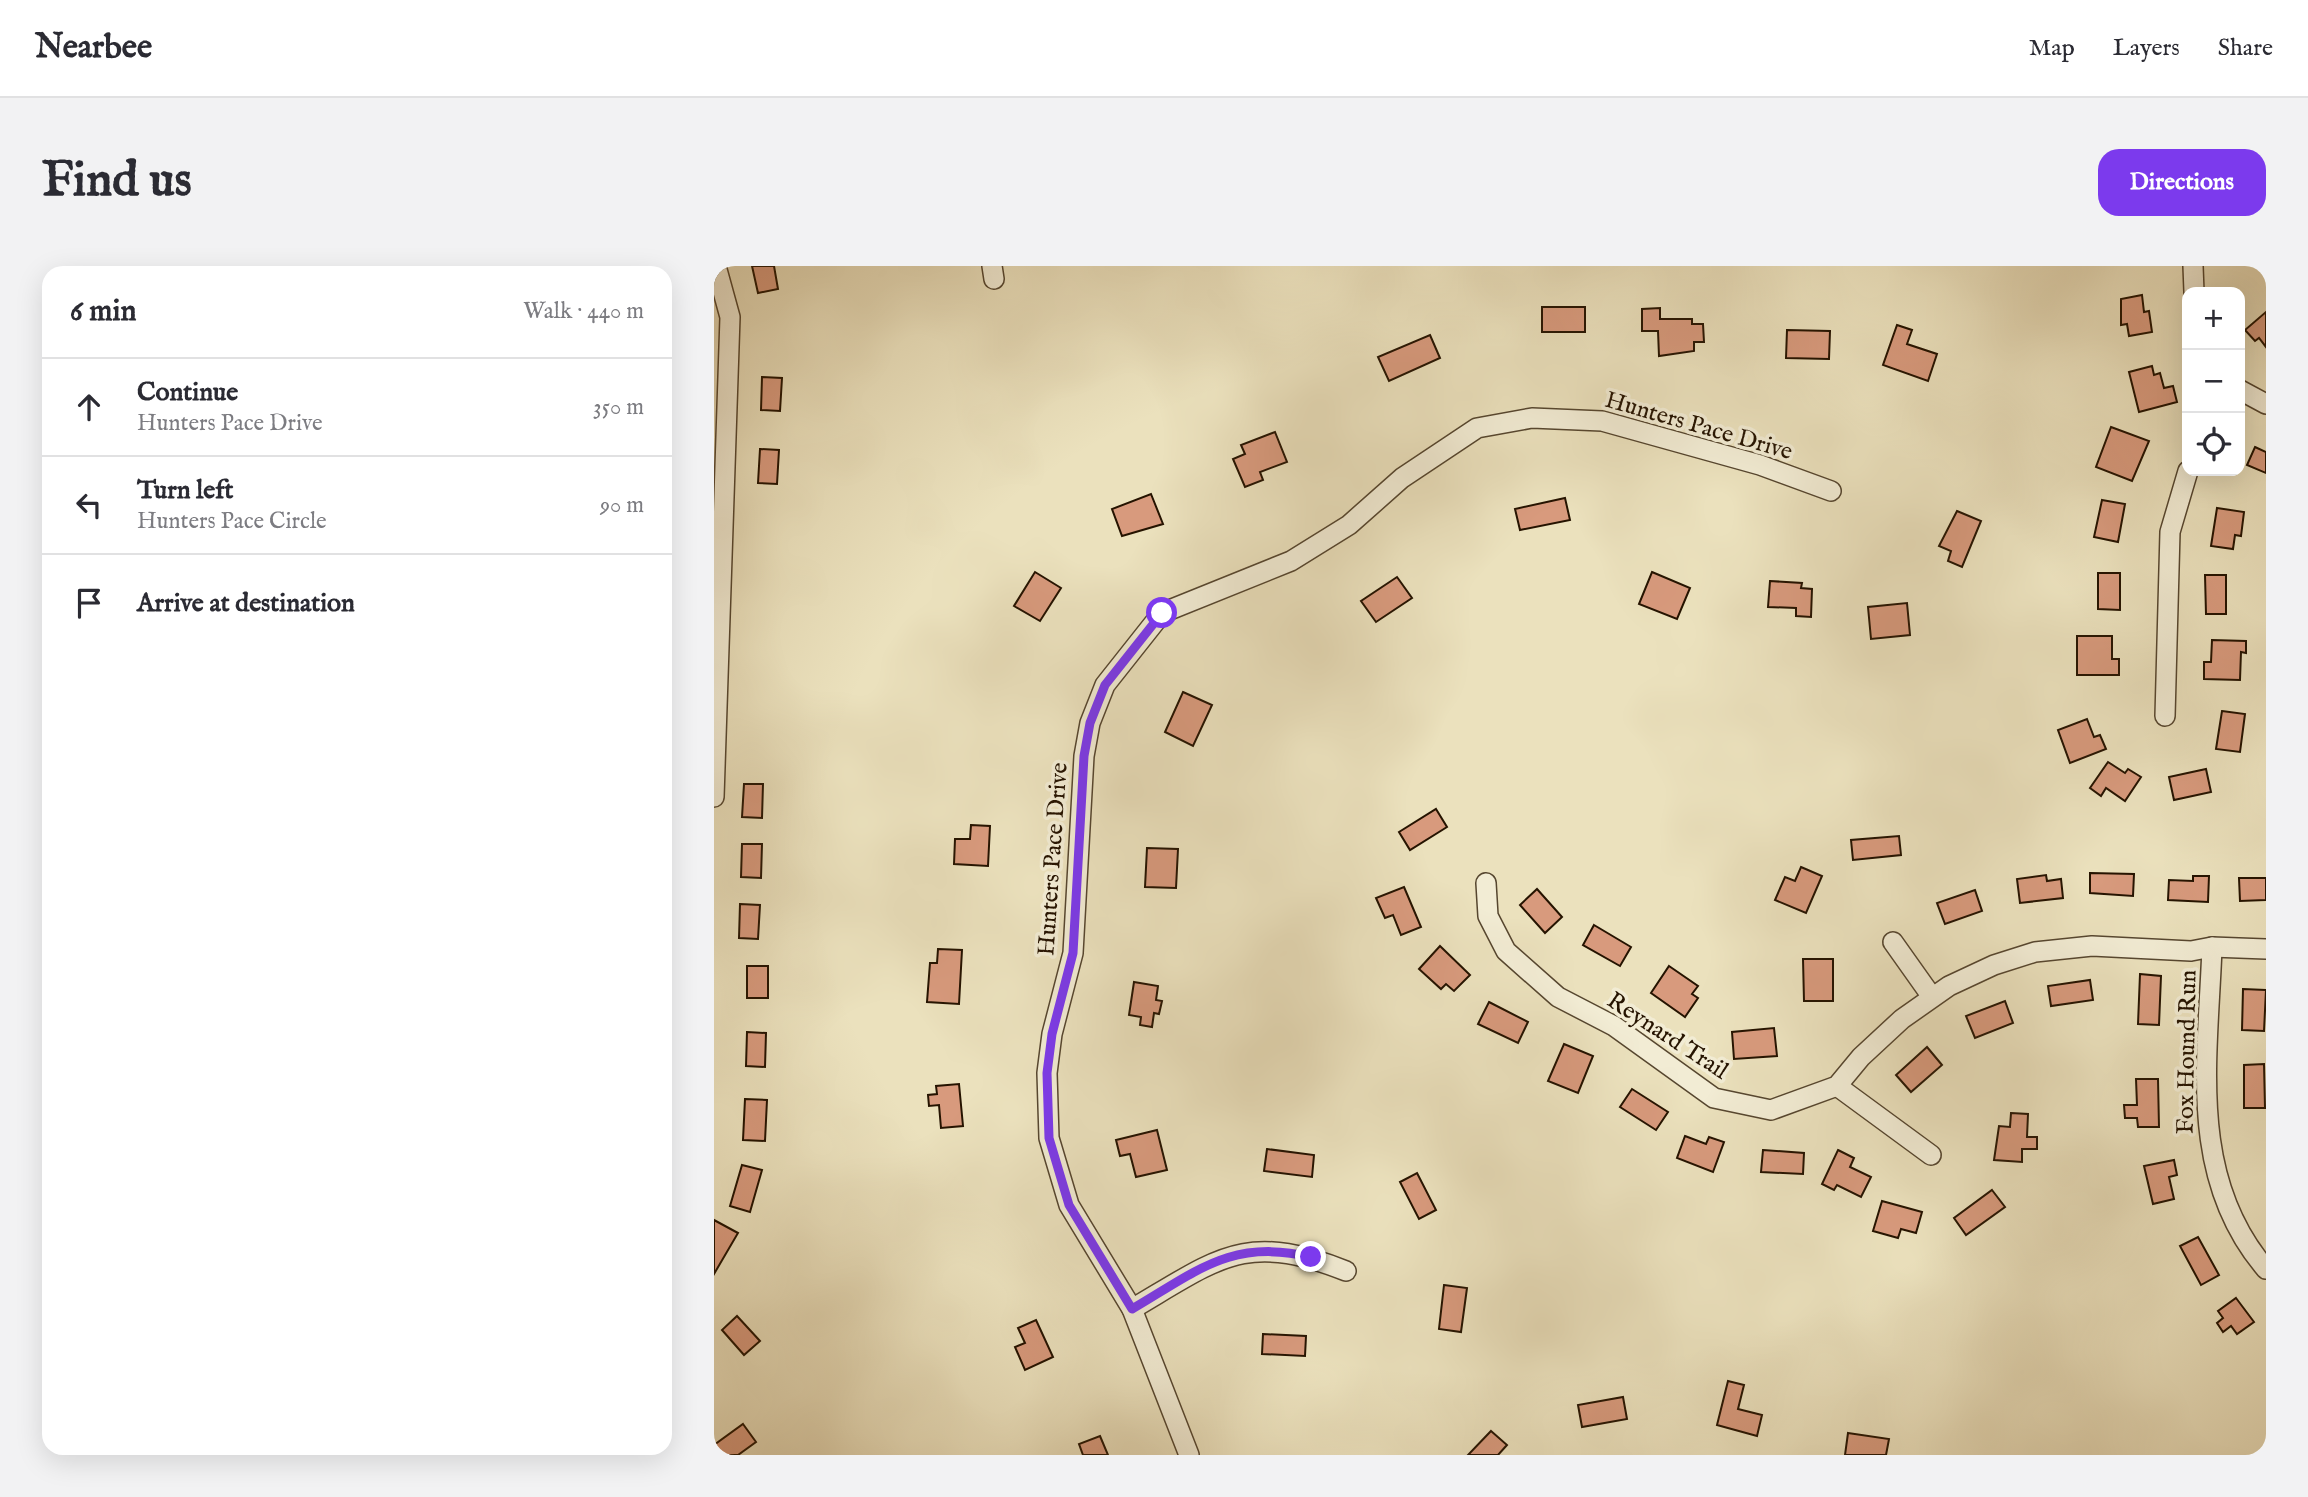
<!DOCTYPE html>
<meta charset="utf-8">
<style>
body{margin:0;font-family:"IM FELL English",serif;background:#f2f2f3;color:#2b2b33}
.controls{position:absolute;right:21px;top:21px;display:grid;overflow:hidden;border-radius:14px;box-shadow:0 7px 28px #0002}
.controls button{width:63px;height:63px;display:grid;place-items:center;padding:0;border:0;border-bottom:2px solid #e1e1e2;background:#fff;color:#2b2b33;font:35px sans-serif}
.stop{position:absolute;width:21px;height:21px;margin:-16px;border:5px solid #7c3aed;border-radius:50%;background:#fff}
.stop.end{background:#7c3aed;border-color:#fff;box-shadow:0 2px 7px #0008}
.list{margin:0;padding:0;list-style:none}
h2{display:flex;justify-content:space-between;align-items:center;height:91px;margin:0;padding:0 28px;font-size:30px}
h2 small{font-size:23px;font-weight:400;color:#7c7c81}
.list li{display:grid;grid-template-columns:46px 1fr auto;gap:21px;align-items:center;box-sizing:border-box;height:98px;padding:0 28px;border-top:2px solid #e1e1e2}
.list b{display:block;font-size:26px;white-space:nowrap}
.list p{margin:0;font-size:23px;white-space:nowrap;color:#7c7c81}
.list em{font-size:23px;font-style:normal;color:#7c7c81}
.icon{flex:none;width:38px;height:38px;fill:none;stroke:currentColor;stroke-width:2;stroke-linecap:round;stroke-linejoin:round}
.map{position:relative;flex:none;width:1552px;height:1189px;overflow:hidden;border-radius:21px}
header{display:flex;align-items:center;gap:42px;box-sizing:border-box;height:98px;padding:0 35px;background:#fff;border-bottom:2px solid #e1e1e2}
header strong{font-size:33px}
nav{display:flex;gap:38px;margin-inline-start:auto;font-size:24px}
.intro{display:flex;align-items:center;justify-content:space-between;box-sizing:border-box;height:168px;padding:0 42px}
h1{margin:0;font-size:49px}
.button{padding:18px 32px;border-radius:21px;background:#7c3aed;color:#fff;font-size:24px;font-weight:700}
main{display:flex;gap:42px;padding:0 42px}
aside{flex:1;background:#fff;border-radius:21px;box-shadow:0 7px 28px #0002}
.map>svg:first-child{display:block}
</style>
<header>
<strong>Nearbee</strong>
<nav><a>Map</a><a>Layers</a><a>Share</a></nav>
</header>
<div class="intro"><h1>Find us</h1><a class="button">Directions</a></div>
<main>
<aside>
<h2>6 min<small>Walk · 440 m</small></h2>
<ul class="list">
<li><svg class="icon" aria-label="ahead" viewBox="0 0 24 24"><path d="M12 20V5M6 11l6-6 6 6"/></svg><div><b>Continue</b><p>Hunters Pace Drive</p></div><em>350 m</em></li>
<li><svg class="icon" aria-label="left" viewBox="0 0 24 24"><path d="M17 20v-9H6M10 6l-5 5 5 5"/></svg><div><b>Turn left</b><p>Hunters Pace Circle</p></div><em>90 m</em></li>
<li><svg class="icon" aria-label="arrive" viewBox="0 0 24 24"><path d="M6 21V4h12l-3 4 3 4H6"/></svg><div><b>Arrive at destination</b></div></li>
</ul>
</aside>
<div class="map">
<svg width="1552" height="1189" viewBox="0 0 1552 1189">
<rect width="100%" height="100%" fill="#ebe1bd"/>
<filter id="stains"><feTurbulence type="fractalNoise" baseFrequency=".00286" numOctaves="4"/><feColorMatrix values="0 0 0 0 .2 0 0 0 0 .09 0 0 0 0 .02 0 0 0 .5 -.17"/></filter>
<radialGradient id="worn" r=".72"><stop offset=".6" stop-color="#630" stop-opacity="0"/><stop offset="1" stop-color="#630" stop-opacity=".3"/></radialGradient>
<g fill="#d89a7d" stroke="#251300" stroke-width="2">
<polygon points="38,0 60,0 64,23 44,27"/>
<polygon points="1428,29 1430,46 1435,45 1438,66 1415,70 1413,58 1407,59 1407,33"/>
<rect x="828" y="41" width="43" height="25"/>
<polygon points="946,42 946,53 978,53 978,58 989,58 990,76 980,76 980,85 945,90 944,65 928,65 928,43"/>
<polygon points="1552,46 1552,81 1545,72 1541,75 1531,64"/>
<polygon points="1183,59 1198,64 1193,78 1223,88 1214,115 1169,99"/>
<polygon points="1073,64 1116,65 1115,93 1072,92"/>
<polygon points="716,69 726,92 675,115 664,91"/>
<polygon points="1438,100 1440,109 1446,107 1450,122 1459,120 1463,136 1425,146 1415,106"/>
<polygon points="48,111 68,112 66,145 47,144"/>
<polygon points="1397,161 1435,175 1418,215 1382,201"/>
<polygon points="561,166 573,196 546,206 549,214 531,221 519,193 531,188 527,179"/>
<polygon points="1541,181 1552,186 1552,207 1533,199"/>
<polygon points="46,183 65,184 63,218 44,217"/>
<polygon points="437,228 449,258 408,270 398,243"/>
<polygon points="851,232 856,254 806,264 801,243"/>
<polygon points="1388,234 1411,238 1404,276 1380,271"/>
<polygon points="1503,242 1530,246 1527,270 1521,269 1519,283 1497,280"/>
<polygon points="1243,245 1267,255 1248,301 1234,295 1237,285 1225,280"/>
<polygon points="321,306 347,322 326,355 300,340"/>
<polygon points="938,306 976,322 963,353 925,338"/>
<polygon points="1384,307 1406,307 1406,344 1384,343"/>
<polygon points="1491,309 1512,309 1512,348 1492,348"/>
<polygon points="683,311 698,332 662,356 647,335"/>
<polygon points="1056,315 1088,317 1087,322 1098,323 1097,351 1082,350 1082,342 1054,341"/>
<polygon points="1193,337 1196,369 1157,373 1154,341"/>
<polygon points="1363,370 1398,370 1398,393 1405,393 1405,409 1363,409"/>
<polygon points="1498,374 1532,375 1532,387 1527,386 1526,414 1490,413 1490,396 1497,396"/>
<polygon points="469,426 498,439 479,480 451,466"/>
<polygon points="1508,445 1531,448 1526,486 1502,483"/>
<polygon points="1373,453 1380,471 1386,469 1392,483 1356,497 1344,464"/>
<polygon points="1394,496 1411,507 1414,503 1427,511 1411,535 1392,522 1387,530 1376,522"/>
<polygon points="1492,503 1497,526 1460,534 1455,511"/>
<polygon points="30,518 49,518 48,552 28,551"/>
<polygon points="722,543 733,561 696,584 685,566"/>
<polygon points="257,559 276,560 274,600 240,598 241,573 256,573"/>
<polygon points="1185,570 1187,589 1139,594 1137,574"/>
<polygon points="28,578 48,578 47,612 27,611"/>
<polygon points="433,582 464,583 462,622 431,621"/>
<polygon points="1087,601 1108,610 1092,647 1061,634 1071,611 1081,615"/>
<polygon points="1376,607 1420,608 1419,630 1376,627"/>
<polygon points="1332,609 1333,615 1347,613 1349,632 1306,637 1303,613"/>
<polygon points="1479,610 1495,610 1494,636 1454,634 1455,614 1479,615"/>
<polygon points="1525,612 1552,612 1552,634 1526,635"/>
<polygon points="690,621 707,661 687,669 679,649 671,652 662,632"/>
<polygon points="823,623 848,651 831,667 806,639"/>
<polygon points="1261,624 1268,645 1231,658 1223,637"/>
<polygon points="26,638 46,639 44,673 25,672"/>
<polygon points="880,659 917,681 906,700 869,679"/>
<polygon points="726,680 756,709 740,725 732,718 727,723 705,703"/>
<polygon points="224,683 248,684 245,738 213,736 216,697 223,697"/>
<polygon points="1089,693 1119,693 1119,735 1090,735"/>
<rect x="33" y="700" width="21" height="32"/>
<polygon points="955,700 984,720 978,728 984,732 971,751 937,727"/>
<polygon points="1426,708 1447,710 1445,759 1424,758"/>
<polygon points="1376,714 1379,734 1337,740 1334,720"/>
<polygon points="420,716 444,720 442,734 448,735 445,748 440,747 438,761 426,759 427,751 415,749"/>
<polygon points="1529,723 1552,724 1550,765 1528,764"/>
<polygon points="1291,735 1299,757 1261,772 1252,750"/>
<polygon points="775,736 814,756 804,777 764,758"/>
<polygon points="1060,762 1063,790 1020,793 1018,766"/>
<polygon points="33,766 52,767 51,801 32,800"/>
<polygon points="850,778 879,790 864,827 834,815"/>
<polygon points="1213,781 1228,799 1197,826 1182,809"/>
<polygon points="1550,798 1551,842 1530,842 1530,799"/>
<polygon points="1422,813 1444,813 1445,861 1424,861 1423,852 1411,852 1410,839 1423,839"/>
<polygon points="245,818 249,860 227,862 225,839 215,840 214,829 223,828 222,820"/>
<polygon points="918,823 954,846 942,864 906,841"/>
<polygon points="31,833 53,834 51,875 29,874"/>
<polygon points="1297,847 1314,848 1313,871 1323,871 1323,883 1308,883 1308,896 1280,894 1285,860 1296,861"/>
<polygon points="443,864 453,904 422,911 416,888 406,890 402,874"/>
<polygon points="971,870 992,878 995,871 1010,876 999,906 963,892"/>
<polygon points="553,883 600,889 598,911 550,905"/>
<polygon points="1049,884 1090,887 1089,908 1047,906"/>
<polygon points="1124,884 1140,892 1136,901 1157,911 1147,931 1123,919 1120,924 1108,918"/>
<polygon points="1460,894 1463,909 1455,911 1460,933 1439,938 1430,900"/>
<polygon points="28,899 48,904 36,946 16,940"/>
<polygon points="703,907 722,944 705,953 686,916"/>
<polygon points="1278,924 1291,941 1252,969 1240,952"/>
<polygon points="1168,935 1208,946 1202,967 1187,963 1184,972 1159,965"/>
<polygon points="0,954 24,967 0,1008"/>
<polygon points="1484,971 1505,1009 1487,1019 1466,980"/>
<polygon points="730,1019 753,1022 747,1066 725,1063"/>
<polygon points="1522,1032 1540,1056 1523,1068 1517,1060 1509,1066 1503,1057 1509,1052 1504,1045"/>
<polygon points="23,1050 46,1075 30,1089 8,1064"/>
<polygon points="322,1054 339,1091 311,1104 301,1081 311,1077 304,1062"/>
<polygon points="549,1068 592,1070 591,1090 548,1088"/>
<polygon points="1014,1115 1030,1119 1024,1143 1048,1149 1043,1170 1003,1159"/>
<polygon points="909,1131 913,1153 868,1161 864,1139"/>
<polygon points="29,1158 42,1176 24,1189 0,1189 0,1179"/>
<polygon points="777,1165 793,1179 784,1189 754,1189"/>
<polygon points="1134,1167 1175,1173 1172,1189 1131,1189"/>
<polygon points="386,1170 394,1189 369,1189 365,1178"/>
</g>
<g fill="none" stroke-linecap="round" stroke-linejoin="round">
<defs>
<g id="minor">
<polyline points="278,0 280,13"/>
<polyline points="1479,0 1480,26"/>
<polyline points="1526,124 1552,138"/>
<polyline points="1451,450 1456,266 1474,205"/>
<polyline points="0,531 16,51 2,0"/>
<polyline points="772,617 774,650 792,685 844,731 900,760 1000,832 1057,844 1123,820 1147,791 1188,753 1235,720 1280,699 1321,686 1378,680 1477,685 1498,681 1552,683"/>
<polyline points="1179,676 1218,731"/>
<path d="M1498,681C1494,793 1473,911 1552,1003"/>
<polyline points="1123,820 1217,889"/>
<path d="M418,1043C505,992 531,965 632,1005"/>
<polyline points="475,1189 418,1043 355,939 335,872 333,807 338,768 359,687 370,490 376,457 391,419 448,347 577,295 635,259 688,212 763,162 818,152 888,155 1046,199 1117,225"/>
</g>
</defs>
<use href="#minor" stroke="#56462f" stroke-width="22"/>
<use href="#minor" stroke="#f2ecd4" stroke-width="19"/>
</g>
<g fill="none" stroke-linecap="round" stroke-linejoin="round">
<path stroke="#7c3aed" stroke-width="9" d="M448,347L391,419L376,457L370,490L359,687L338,768L333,807L335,872L355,939L418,1043C483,1005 518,972 597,991"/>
</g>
<g text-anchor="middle" stroke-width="7" stroke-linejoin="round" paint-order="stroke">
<g font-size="24" fill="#251300" stroke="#f2ecd4">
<text transform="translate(985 159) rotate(16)" y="8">Hunters Pace Drive</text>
<text transform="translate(338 593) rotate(-86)" y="8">Hunters Pace Drive</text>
<text transform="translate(954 769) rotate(33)" y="8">Reynard Trail</text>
<text transform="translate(1472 786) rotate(-89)" y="8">Fox Hound Run</text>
</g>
</g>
<rect width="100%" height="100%" filter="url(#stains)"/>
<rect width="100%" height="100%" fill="url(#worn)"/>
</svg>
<div class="controls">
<button>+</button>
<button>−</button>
<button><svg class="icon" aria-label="locate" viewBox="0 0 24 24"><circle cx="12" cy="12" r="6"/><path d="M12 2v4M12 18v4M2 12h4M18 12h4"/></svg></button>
</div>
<div class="stop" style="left:448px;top:347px"></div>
<div class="stop end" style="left:597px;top:991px"></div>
</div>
</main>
